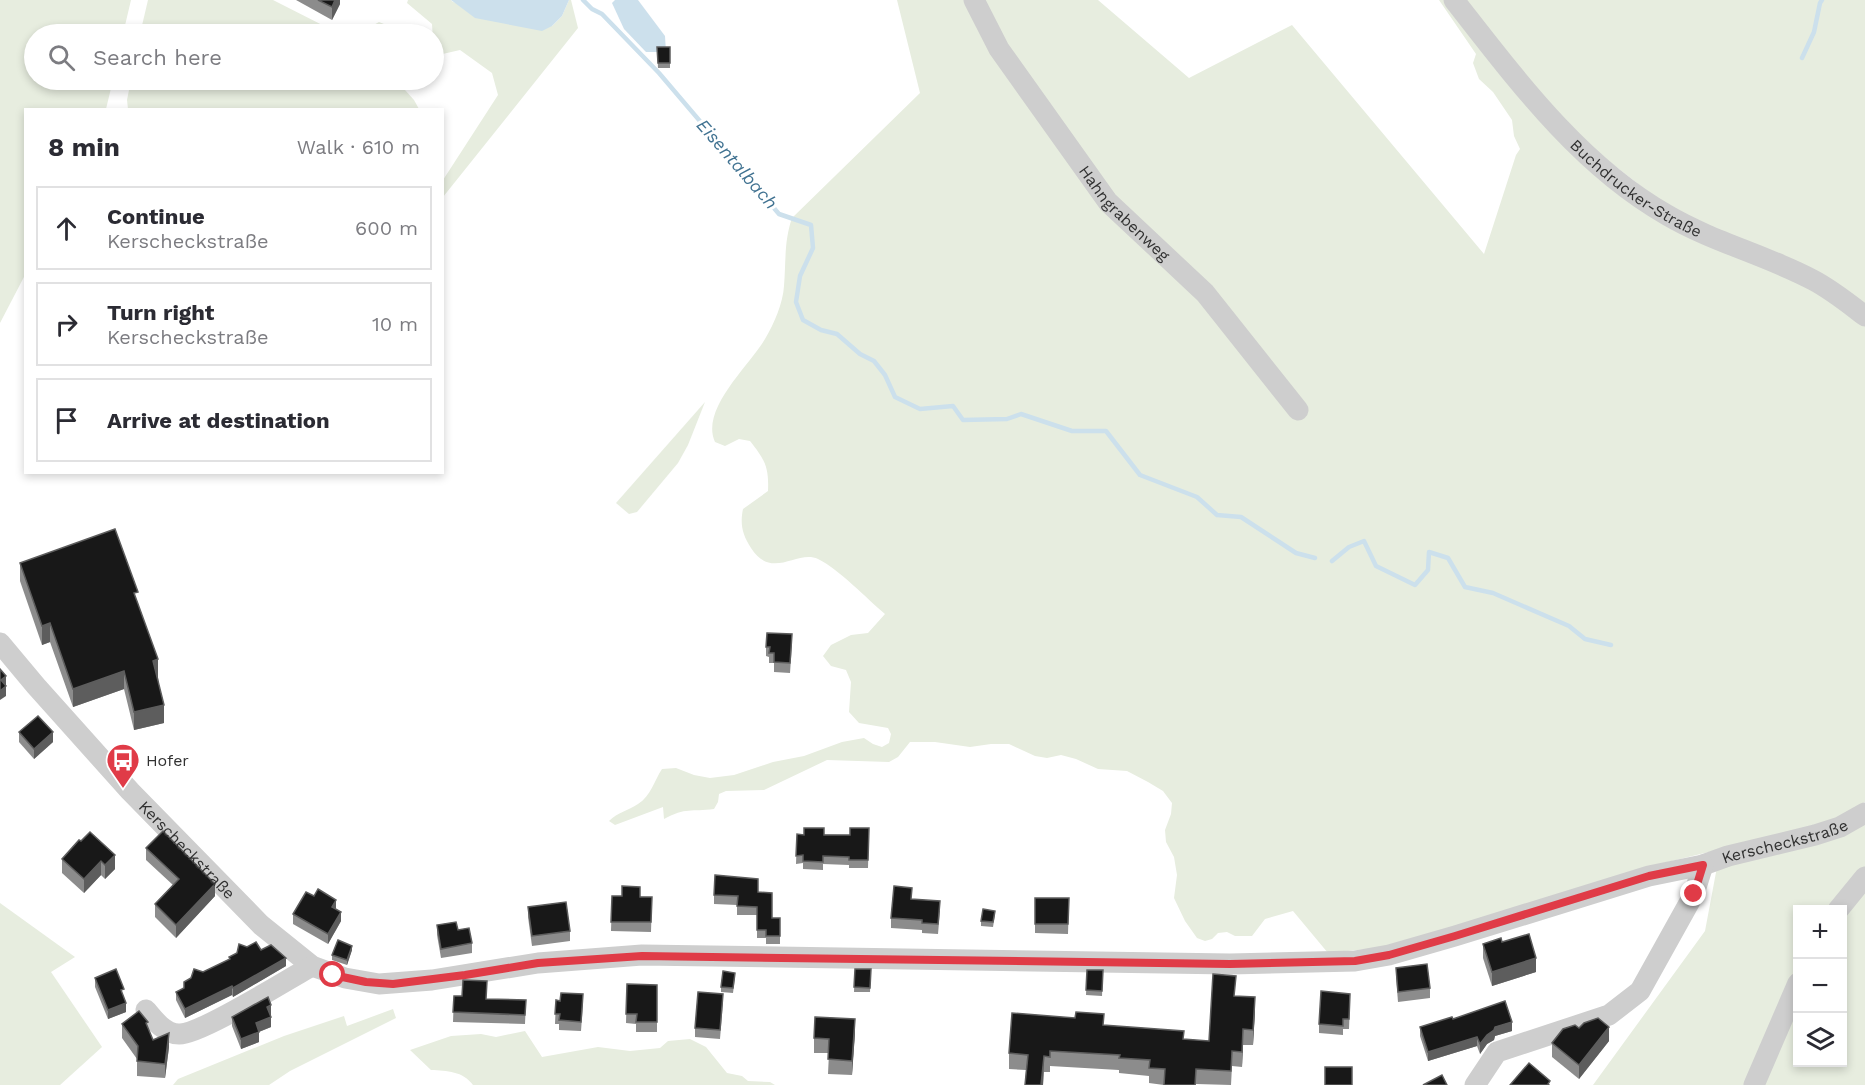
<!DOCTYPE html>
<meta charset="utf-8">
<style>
body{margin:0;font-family:"Work Sans",sans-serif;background:#f2f2f3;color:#2b2b33}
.controls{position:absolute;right:18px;bottom:18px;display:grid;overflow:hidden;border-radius:0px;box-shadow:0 3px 9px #0003}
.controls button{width:54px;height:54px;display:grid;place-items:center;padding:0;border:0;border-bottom:2px solid #e1e1e2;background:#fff;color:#2b2b33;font:30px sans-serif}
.stop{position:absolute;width:18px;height:18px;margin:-14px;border:4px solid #e03b47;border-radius:50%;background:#fff}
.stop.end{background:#e03b47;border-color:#fff;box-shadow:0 2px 6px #0008}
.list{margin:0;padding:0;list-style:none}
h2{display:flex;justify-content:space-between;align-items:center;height:78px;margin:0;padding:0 24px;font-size:26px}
h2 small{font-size:20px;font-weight:400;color:#7c7c81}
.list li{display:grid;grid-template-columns:39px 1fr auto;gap:18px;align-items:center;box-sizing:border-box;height:84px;margin:0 12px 12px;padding:0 12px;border:2px solid #e1e1e2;border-radius:0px}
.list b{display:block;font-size:22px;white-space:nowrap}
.list p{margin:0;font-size:20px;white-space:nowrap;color:#7c7c81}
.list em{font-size:20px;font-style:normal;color:#7c7c81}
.icon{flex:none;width:33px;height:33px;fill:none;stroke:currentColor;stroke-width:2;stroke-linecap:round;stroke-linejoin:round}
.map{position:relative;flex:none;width:1865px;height:1085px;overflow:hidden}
.search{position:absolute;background:#fff;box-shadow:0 3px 9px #0003;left:24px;top:24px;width:420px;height:66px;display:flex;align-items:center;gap:15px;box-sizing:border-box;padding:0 21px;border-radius:33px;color:#7c7c81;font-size:22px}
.panel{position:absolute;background:#fff;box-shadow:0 3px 9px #0003;left:24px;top:108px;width:420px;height:366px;border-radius:0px}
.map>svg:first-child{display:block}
</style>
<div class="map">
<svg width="1865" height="1085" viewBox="0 0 1865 1085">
<rect width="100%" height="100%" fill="#fff"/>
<g fill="#e7eddf" fill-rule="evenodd">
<polygon points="0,0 131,0 123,34 34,34 34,80 113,80 106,109 26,110 25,275 0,323"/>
<polygon points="148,0 273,0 340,34 140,34"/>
<polygon points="408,0 451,0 453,2 552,26 562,16 569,0 571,0 578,28 443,197 443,180 498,95 492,73 460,50 434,56 432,24 407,3"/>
<path d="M897,0H1098L1189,78L1292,25L1484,254L1516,155L1520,149L1514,136L1512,120L1493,92L1479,79L1473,63L1476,54L1439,0H1445L1569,146L1809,286L1865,325V802L1836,819L1812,827L1647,867L1387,947L1328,953L1293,911L1265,919L1252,936H1235L1227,932L1218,933L1212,939L1205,941L1197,938L1185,921L1174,898L1177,875L1174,857L1166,842L1165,830L1171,814L1172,803L1163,791L1148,782L1127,771L1098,769L1076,759L1061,755L1047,758L1035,756L1009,744H991L970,747L935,742H910L898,757L889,762L827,760L764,790L726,791L719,794L718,802L714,809C691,812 686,807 664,819L663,807L615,825L609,821C618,812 628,811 638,804C651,796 654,781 662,769L676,768L694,775L710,778L734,775L773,762L804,756L842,742L864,738L873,744L882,747L889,743L891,734L888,728L859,723L849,712L851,682L846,670L831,666L823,656L831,645L851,635L868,633L885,614C866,598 840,570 818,559C797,549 772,581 751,548C742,534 740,524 743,509L768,491C769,467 765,460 750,441L739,439L725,446L715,442C700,409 749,366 765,339C774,324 783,303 784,286C786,262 784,241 792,218L920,93Z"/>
<polygon points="1461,0 1865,0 1865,308 1674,212 1578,137"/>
<polygon points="379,22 389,26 389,34 349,34 361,32"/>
<polygon points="131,80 396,80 414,100 419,109 128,109 127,100"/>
<polygon points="705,402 688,445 678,463 637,512 629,514 616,503"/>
<path d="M1865,822V1085H1593L1705,931L1717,867ZM1798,910H1842V1062H1798Z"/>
<polygon points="0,903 75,957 51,972 102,1047 60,1085 0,1085"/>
<polygon points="393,1009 396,1018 290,1071 269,1085 173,1085 178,1079 284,1036 344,1016 347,1026"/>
<path d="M525,1031L542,1057L598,1047L630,1051L660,1048L668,1041L690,1039L706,1047L727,1073L742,1076L748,1081L770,1082L775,1085H473C463,1071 447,1071 431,1070L410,1050L451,1036L481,1034L496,1037Z"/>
</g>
<g fill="#cce0ec">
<polygon points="451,0 569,0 562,16 552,26 542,31 475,18"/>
<polygon points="615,0 638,0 665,36 666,52 646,52 624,29 612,3"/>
</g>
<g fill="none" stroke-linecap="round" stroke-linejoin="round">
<g stroke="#cce0ec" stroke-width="4.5">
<polyline points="583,0 592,9 602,14 659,73 779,214 811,225 813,248 800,276 796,302 803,320 821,330 837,334 860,354 874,361 885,375 895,397 920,409 953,406 963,420 1007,419 1021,414 1072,431 1106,431 1140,475 1197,497 1217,515 1241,517 1296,553 1315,558"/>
<polyline points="1802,58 1814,32 1820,3 1822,0"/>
<polyline points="1332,561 1349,547 1364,541 1376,566 1415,585 1428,570 1429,552 1448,558 1465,587 1493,593 1569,626 1585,639 1611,645"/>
</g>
<g stroke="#cecece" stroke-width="21">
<path id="s1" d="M974,0L999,49L1108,202L1205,293L1298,410"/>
<path id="s2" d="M1454,0C1516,79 1579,165 1667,215C1713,242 1766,255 1813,280C1832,290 1848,303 1865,316"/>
<path id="s3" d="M0,643L36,686L130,791L261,925L312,966L345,978L379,984L432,980L538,963L642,955L1230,964L1355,961L1389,955L1455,936L1649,876L1703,865L1728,856L1815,835L1840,827L1865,813"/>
<polyline points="1838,910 1865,877"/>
<path d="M146,1010C154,1020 165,1034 179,1034C200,1035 288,979 312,966"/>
<polyline points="1475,1085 1497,1052 1609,1015 1640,991 1694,894 1703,865"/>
<polyline points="1754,1085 1798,983"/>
</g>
</g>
<g fill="#8c8c8c">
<polygon points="296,0 340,0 340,4 332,20"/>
<polygon points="657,47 670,47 670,68 658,68"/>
<polygon points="20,563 138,603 158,677 164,723 134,730 124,689 73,707 50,642 42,645 20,581"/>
<polygon points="792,644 790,673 774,672 774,663 769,663 769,657 766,656 766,647"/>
<polygon points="19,732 53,742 34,759 19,742"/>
<polygon points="869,828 868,868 849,868 849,865 823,864 823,870 803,869 803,863 796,864 797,834 850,835"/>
<polygon points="81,841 115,869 105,879 101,875 84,893 62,873 62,859"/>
<polygon points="146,848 215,896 176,938 155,917 155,904 173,885 146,860"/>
<polygon points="758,892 772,918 780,918 780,944 766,944 766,938 757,938 757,915 737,915 737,905 714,904 714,895"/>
<polygon points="612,896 652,897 651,932 611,931"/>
<polygon points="1035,898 1069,898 1068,934 1035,933"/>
<polygon points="912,899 940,911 938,934 922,933 922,930 891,928 891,918"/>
<polygon points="528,907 570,931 570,941 532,946 528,917"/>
<polygon points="336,909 341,921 328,944 293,924 293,914"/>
<polygon points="995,915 993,927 981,926 981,921"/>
<polygon points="437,925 458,930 472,943 472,953 441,958 437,935"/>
<polygon points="1502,942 1536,972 1492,986 1483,958 1483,944"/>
<polygon points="247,947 286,966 233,997 232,995 185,1018 176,1000 176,992 184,988 184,982 229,959 229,957"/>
<polygon points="352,950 347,965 332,960 332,955"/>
<polygon points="1396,968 1430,988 1430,998 1398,1002 1396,977"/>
<polygon points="855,969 871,969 870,992 854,992"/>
<polygon points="1087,970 1103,970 1102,996 1086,995"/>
<polygon points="95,978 124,997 126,1012 108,1019 95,987"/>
<polygon points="735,978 733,993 721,992 721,987"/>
<polygon points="627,984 657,985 657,1032 636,1032 636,1024 626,1023"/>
<polygon points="454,996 486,999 526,1000 525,1024 453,1022"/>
<polygon points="1235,996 1255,1012 1253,1045 1243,1045 1242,1067 1232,1066 1231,1085 1196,1084 1196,1085 1164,1085 1149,1083 1149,1076 1119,1073 1119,1070 1050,1066 1050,1072 1044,1072 1043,1085 1025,1085 1026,1070 1009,1069 1009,1053 1104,1025 1184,1039 1209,1041"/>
<polygon points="556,1000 583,1004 581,1031 559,1030 559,1024 555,1024"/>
<polygon points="723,1002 720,1039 695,1037 695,1028"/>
<polygon points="1350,1003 1349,1029 1343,1029 1343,1035 1319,1033 1319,1024"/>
<polygon points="271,1015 271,1027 259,1032 259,1042 241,1049 232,1026 232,1017"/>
<polygon points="1453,1019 1512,1031 1495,1036 1494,1040 1487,1044 1480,1054 1477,1046 1428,1061 1420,1036 1420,1027"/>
<polygon points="122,1024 148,1028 153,1040 169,1047 165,1078 137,1076 137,1059 122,1038"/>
<polygon points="1579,1028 1609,1041 1579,1079 1552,1057 1552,1043"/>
<polygon points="855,1033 852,1075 828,1074 829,1053 814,1053 814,1038"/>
</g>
<g fill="#5d5d5d">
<polygon points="335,0 340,0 340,4 332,20 332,7"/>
<polygon points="50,623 50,642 42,645 42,626"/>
<polygon points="158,659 158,677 153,679 153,661"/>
<polygon points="124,671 124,689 73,707 73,689"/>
<polygon points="6,676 6,686 1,680"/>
<polygon points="6,686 6,696 0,700 0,691"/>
<polygon points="164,705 164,723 134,730 134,712"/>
<polygon points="53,732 53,742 34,759 34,749"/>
<polygon points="115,855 115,869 105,879 105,865"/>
<polygon points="101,861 101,875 84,893 84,879"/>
<polygon points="215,884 215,896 176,938 176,925"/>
<polygon points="336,900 336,909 332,907"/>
<polygon points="341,912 341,921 328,944 328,934"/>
<polygon points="352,946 352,950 347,965 347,960"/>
<polygon points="286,958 286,966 233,997 233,988"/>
<polygon points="1536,958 1536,972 1492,986 1492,972"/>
<polygon points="232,986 232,995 185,1018 185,1009"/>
<polygon points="1255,997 1255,1012 1253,1045 1253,1030"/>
<polygon points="126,1003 126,1012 108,1019 108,1010"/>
<polygon points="271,1005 271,1015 267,1017 267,1007"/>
<polygon points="271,1017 271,1027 256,1033 256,1023"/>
<polygon points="855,1019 855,1033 852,1075 852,1061"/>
<polygon points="1512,1022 1512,1031 1495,1036 1494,1040 1487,1044 1480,1054 1480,1044 1487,1035 1495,1027"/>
<polygon points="1609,1027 1609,1041 1579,1079 1579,1065"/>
<polygon points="1243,1029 1243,1045 1242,1067 1242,1052"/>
<polygon points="259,1032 259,1042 241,1049 241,1039"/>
<polygon points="169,1033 169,1047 165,1078 165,1064"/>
<polygon points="1477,1037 1477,1046 1428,1061 1428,1052"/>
<polygon points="1044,1056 1043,1085 1041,1085"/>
</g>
<g fill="#181818" stroke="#5d5d5d" stroke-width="1.5">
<polygon points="318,0 335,0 332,7"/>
<polygon points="657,47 670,47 670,63 658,63"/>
<polygon points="115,529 138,592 134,593 158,659 153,661 164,705 134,712 124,671 73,689 50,623 42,626 20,563"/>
<polygon points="767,633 792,634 790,663 774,662 774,653 769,653 770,647 766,647"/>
<polygon points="0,669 6,676 1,680 6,686 0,691"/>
<polygon points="38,716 53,732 34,749 19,732"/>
<polygon points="804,828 824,828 824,835 850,835 850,828 869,828 868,860 849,860 849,857 823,856 823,862 803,861 803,855 796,856 797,834 804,835"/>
<polygon points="163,831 215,884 176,925 155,904 179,879 146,848"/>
<polygon points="90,832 115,855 105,865 101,861 84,879 62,859 79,840 81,841"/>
<polygon points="715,875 758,879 758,892 772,893 772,918 780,918 780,936 766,936 766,930 757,930 757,907 737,906 738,896 714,895"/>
<polygon points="622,886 640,887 640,897 652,897 651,922 611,922 612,896 622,896"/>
<polygon points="894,886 912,888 911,899 940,901 938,924 922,923 922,920 891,918"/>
<polygon points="318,889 336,900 332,907 341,912 328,934 293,914 306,892 314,896"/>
<polygon points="1035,898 1069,898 1068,924 1035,924"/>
<polygon points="566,902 570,931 532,936 528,907"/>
<polygon points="983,909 995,911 993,922 981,921"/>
<polygon points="456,922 458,930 469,928 472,943 441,949 437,925"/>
<polygon points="1529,934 1536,958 1492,972 1483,944 1501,938 1502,942"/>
<polygon points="338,940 352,946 347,960 332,955"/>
<polygon points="256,942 261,950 271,945 286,958 233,988 232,986 185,1009 176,992 184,988 184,982 191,978 194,969 203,972 230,959 229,957 237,953 239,944 247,947"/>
<polygon points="1427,964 1430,988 1398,992 1396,968"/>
<polygon points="116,969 124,989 121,990 126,1003 108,1010 95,978"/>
<polygon points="855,969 871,969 870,988 854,987"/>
<polygon points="1087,970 1103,970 1102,991 1086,990"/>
<polygon points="723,971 735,973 733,988 721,987"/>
<polygon points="1213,974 1236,976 1234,996 1255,997 1253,1030 1243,1029 1242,1052 1232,1051 1231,1071 1196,1069 1195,1085 1164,1085 1165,1069 1149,1068 1150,1060 1119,1058 1120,1055 1050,1051 1050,1057 1044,1056 1041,1085 1025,1085 1028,1055 1009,1053 1012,1013 1075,1018 1076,1012 1104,1014 1103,1025 1184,1031 1183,1039 1209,1041"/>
<polygon points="463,980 487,981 486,999 526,1000 525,1015 453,1012 454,996 462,996"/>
<polygon points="627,984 657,985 657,1022 636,1022 637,1014 626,1014"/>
<polygon points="1321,991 1350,994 1349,1019 1343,1019 1343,1026 1319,1024"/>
<polygon points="698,992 723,994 720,1030 695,1028"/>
<polygon points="561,993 583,994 581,1022 559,1020 560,1014 555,1014 556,1000 560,1001"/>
<polygon points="268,997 271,1005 267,1007 271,1017 256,1023 259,1032 241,1039 232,1017"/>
<polygon points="1505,1001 1512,1022 1495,1027 1494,1030 1487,1035 1480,1044 1477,1037 1428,1052 1420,1027 1452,1017 1453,1019"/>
<polygon points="139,1011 148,1022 146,1023 153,1040 169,1033 165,1064 137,1061 138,1046 122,1024"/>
<polygon points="815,1017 855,1019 852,1061 828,1059 829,1039 814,1038"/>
<polygon points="1598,1018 1609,1027 1579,1065 1552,1043 1563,1029 1575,1025 1579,1028 1584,1023"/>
<polygon points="1529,1063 1550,1081 1548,1084 1549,1085 1510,1085"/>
<rect x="1325" y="1067" width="27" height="18"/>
<polygon points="1442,1075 1447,1085 1423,1085"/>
</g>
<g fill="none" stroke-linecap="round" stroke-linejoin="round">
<polyline stroke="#e03b47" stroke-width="8" points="333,975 366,982 393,984 465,975 538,963 642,956 1230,964 1355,961 1389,955 1455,936 1649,876 1703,865 1694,894"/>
</g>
<defs>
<symbol id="bus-pin" viewBox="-11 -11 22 30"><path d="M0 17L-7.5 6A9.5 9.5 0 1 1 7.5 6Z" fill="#e03b47" stroke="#fff"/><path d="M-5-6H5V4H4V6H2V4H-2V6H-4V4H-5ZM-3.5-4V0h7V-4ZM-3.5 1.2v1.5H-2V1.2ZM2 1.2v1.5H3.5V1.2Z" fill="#fff"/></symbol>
</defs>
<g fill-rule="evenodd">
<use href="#bus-pin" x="104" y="741" width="38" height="52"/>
</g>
<g text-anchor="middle" stroke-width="6" stroke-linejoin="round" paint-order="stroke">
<g font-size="16" fill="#313131" stroke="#fff">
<text dy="6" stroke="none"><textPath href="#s2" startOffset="264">Buchdrucker-Straße</textPath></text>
<text dy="6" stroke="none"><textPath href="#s1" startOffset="262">Hahngrabenweg</textPath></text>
<text dy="6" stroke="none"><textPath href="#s3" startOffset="1944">Kerscheckstraße</textPath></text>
<text dy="6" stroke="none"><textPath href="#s3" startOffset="279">Kerscheckstraße</textPath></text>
</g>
<g font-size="16" fill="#313131" stroke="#fff" text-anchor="start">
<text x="146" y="766">Hofer</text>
</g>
<g font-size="18" font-style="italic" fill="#407291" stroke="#fff">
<text transform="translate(737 164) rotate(49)" y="6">Eisentalbach</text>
</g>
</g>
</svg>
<div class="controls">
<button>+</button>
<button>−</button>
<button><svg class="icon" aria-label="layers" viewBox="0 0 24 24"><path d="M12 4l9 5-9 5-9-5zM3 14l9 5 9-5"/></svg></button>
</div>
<div class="stop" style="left:333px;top:975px"></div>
<div class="stop end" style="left:1694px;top:894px"></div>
<div class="search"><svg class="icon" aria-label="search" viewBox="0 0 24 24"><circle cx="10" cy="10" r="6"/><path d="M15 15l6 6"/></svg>Search here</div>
<section class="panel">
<h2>8 min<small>Walk · 610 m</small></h2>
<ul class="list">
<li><svg class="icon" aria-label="ahead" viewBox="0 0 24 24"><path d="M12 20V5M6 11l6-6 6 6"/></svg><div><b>Continue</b><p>Kerscheckstraße</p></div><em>600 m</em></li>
<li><svg class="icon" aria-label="right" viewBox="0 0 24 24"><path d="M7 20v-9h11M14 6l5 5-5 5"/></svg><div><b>Turn right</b><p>Kerscheckstraße</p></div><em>10 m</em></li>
<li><svg class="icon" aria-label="arrive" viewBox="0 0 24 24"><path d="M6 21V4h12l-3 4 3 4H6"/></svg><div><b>Arrive at destination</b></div></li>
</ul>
</section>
</div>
